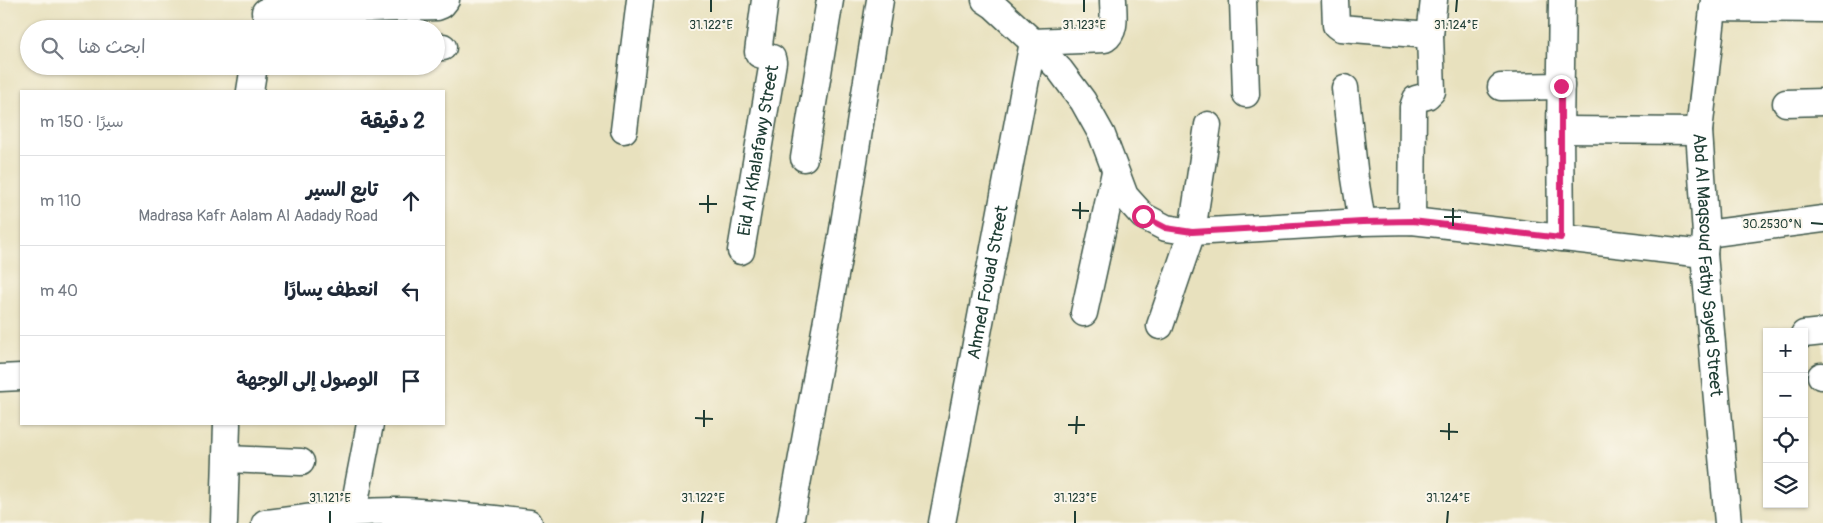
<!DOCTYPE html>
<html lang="ar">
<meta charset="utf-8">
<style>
body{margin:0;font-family:Pangolin,"Playpen Sans Arabic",sans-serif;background:#f6f6f7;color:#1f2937;direction:rtl}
.controls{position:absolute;right:15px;bottom:15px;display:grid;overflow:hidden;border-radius:0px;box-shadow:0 1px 4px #0004}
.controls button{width:45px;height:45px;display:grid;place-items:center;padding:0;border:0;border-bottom:1px solid #e0e1e3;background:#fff;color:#1f2937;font:25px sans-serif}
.stop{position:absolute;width:15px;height:15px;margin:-11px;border:4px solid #db2777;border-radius:50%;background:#fff}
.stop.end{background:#db2777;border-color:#fff;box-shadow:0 1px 5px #0008}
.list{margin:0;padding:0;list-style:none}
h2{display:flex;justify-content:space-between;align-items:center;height:65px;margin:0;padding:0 20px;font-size:21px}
h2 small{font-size:16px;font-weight:400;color:#747a83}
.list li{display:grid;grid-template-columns:32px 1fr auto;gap:15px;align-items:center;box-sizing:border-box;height:90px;padding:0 20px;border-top:1px solid #e0e1e3}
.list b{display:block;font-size:19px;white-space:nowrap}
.list p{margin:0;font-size:16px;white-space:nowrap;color:#747a83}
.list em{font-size:16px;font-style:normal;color:#747a83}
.icon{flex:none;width:28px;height:28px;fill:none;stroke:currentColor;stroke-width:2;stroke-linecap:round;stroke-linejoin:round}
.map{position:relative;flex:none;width:1823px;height:523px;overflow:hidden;direction:ltr}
.search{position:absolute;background:#fff;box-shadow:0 1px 4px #0004;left:20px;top:20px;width:425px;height:55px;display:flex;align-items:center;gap:12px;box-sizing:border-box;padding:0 18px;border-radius:28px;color:#747a83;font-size:19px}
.panel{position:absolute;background:#fff;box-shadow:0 1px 4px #0004;left:20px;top:90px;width:425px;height:335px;border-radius:0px;direction:rtl}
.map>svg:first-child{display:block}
</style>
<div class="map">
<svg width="1823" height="523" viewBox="0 0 1823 523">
<rect width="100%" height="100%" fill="#fbf7ec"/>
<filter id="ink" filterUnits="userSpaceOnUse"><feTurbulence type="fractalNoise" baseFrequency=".02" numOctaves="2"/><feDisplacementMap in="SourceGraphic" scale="10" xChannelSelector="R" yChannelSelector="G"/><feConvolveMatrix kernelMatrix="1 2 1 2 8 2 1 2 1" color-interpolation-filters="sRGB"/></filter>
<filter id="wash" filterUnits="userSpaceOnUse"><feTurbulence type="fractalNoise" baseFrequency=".0096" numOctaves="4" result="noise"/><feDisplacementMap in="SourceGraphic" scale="20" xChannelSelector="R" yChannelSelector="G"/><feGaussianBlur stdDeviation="1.12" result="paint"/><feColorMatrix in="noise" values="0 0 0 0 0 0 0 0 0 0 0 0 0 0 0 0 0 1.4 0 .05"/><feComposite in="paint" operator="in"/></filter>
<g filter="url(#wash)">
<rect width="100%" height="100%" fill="#e8e1be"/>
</g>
<g filter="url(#ink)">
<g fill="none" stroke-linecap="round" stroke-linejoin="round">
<defs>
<g id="minor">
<polyline points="985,0 994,6 1033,42 1060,70 1083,101 1102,135 1125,196 1143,216 1166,228 1192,232 1362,222 1412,221 1704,254"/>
<polyline points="1243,0 1246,94"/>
<polyline points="1335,0 1336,25 1340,28 1430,35"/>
<path id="s1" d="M1714,0L1699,131L1706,234L1704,254L1728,523"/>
<polyline points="1713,8 1823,9"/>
<polyline points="265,12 437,7 442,5 446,0"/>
<polyline points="436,47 443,47"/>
<polyline points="1501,87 1561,86"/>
<polyline points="1345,88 1355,178 1362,222"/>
<polyline points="250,91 254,66"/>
<polyline points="1786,103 1823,102"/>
<polyline points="624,130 640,0"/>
<polyline points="1560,130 1699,131"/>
<polyline points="804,158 830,0"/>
<polyline points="1412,221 1413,107 1416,99 1427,96 1432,91 1430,35 1434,0"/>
<polyline points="1706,234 1823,219"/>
<polyline points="1561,238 1560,130 1562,0"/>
<path id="s2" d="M741,251L773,62L772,58L759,54L758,52L765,0"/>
<polyline points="1084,313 1115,172"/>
<polyline points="1160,326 1192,232 1208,125"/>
<polyline points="1804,334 1823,332"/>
<polyline points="1821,376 1823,376"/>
<polyline points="0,378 21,377"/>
<polyline points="227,459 301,462"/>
<polyline points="353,512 370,424"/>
<polyline points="224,523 227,424"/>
<path d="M265,523C311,518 357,510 403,511C445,513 488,518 529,523"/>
<polyline points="790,523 840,248 880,0"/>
<path id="s3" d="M942,523L1033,42L1105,39C1117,31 1113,13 1113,0"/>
</g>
</defs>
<use href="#minor" stroke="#3d5649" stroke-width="29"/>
<use href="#minor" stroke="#fff" stroke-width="26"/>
</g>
</g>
<g fill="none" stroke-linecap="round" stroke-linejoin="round" filter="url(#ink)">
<polyline stroke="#db2777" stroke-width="6" points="1143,216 1166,228 1192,232 1362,222 1412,221 1561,238 1561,86"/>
</g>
<path fill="none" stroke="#1f3d34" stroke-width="2" d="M711,12V0M1084,12V0M1456,12L1457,0M699,204H717M1072,210L1089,211M708,213V195M1444,217H1461M1080,219V202M1811,223L1823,224M1453,226V208M695,418L713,419M1068,425H1085M704,427V410M1440,431L1458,432M1076,434L1077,416M1449,440V423M330,523V511M702,523L703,511M1075,523V511M1447,523L1448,511"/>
<g text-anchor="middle" stroke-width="4" stroke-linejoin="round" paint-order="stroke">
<g font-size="18" fill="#1f3d34" stroke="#fbf7ec">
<text dy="6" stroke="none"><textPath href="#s2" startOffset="102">Eid Al Khalafawy Street</textPath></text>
<text dy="6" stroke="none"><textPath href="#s1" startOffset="266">Abd Al Maqsoud Fathy Sayed Street</textPath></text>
<text dy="6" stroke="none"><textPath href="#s3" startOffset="245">Ahmed Fouad Street</textPath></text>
</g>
</g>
<g font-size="12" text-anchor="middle" fill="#1f3d34" stroke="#fbf7ec" stroke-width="4" stroke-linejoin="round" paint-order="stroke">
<text x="711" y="29">31.122°E</text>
<text x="1084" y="29">31.123°E</text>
<text x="1456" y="29">31.124°E</text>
<text x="1772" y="228">30.2530°N</text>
<text x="330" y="502">31.121°E</text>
<text x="703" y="502">31.122°E</text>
<text x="1075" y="502">31.123°E</text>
<text x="1448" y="502">31.124°E</text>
</g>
</svg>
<div class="controls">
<button>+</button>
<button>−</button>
<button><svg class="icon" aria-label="locate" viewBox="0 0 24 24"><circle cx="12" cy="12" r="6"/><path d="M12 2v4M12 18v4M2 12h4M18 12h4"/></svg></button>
<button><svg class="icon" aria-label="layers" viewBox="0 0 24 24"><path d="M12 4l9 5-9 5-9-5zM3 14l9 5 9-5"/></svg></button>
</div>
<div class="stop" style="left:1143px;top:216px"></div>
<div class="stop end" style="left:1561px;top:86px"></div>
<div class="search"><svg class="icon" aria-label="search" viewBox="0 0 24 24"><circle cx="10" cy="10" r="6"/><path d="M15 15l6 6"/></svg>ابحث هنا</div>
<section class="panel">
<h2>2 دقيقة<small>سيرًا · 150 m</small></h2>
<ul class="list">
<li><svg class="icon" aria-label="ahead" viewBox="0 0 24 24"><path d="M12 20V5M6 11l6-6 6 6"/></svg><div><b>تابع السير</b><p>Madrasa Kafr Aalam Al Aadady Road</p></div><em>110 m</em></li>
<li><svg class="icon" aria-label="left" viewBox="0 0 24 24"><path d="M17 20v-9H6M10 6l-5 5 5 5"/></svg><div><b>انعطف يسارًا</b></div><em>40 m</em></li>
<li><svg class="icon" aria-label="arrive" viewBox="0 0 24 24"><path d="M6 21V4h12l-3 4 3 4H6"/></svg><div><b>الوصول إلى الوجهة</b></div></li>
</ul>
</section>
</div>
